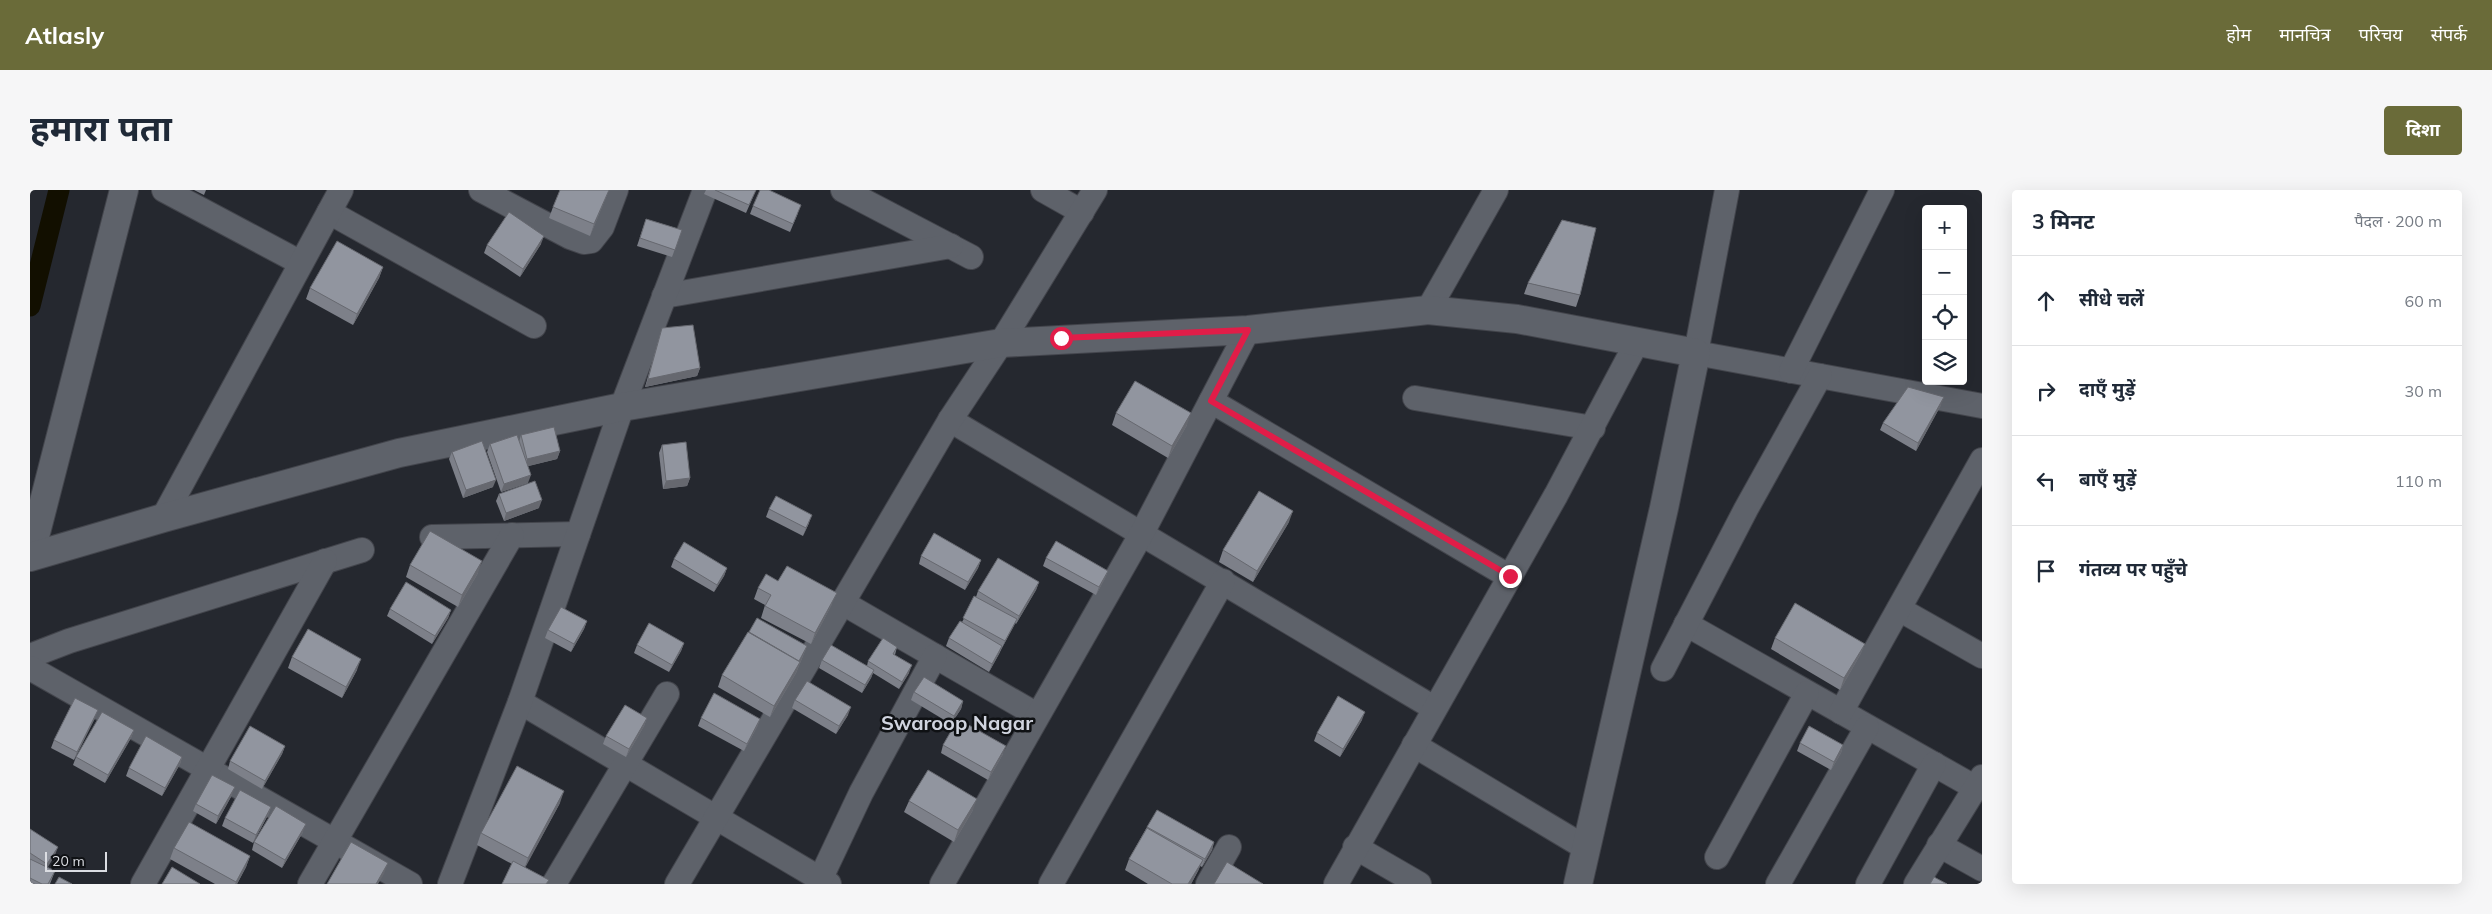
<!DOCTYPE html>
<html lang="hi">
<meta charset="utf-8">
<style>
body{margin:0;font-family:Mulish,"Noto Sans Devanagari",sans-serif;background:#f6f6f7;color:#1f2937}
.controls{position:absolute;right:15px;top:15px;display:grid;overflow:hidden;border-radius:5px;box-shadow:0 5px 20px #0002}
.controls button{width:45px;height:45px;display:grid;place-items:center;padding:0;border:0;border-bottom:1px solid #e0e1e3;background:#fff;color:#1f2937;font:25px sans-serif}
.scale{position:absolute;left:15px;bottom:12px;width:62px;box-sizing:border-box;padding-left:5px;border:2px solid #dbdde2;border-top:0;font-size:14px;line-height:18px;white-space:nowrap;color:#dbdde2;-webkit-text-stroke:4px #0f1114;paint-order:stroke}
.stop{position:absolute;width:15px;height:15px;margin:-11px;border:4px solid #e11d48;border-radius:50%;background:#fff}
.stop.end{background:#e11d48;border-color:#fff;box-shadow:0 1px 5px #0008}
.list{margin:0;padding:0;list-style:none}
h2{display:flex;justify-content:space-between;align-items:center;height:65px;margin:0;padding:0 20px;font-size:21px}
h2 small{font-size:16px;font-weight:400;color:#747a83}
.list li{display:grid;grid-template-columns:32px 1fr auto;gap:15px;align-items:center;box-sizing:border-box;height:90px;padding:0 20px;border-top:1px solid #e0e1e3}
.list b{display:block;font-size:19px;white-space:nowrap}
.list em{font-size:16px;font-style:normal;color:#747a83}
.icon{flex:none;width:28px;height:28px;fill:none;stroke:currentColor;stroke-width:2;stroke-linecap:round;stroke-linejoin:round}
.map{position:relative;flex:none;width:1952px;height:694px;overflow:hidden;border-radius:5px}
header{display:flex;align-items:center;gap:30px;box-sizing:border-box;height:70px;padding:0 25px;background:#6a6b39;color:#fff}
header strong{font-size:24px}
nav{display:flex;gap:28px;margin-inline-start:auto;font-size:18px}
.intro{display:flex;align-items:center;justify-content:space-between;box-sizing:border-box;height:120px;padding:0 30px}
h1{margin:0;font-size:35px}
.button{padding:12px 22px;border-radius:5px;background:#6a6b39;color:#fff;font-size:18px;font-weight:700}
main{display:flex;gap:30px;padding:0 30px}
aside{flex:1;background:#fff;border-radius:5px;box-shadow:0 5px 20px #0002}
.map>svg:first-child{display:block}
</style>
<header>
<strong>Atlasly</strong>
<nav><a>होम</a><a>मानचित्र</a><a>परिचय</a><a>संपर्क</a></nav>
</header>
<div class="intro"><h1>हमारा पता</h1><a class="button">दिशा</a></div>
<main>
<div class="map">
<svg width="1952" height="694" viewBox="0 0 1952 694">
<rect width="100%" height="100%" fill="#25282f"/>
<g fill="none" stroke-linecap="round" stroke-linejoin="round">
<polyline stroke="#120f00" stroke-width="21" points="0,116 29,0"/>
<defs>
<g id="minor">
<polyline points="134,0 271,73"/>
<polyline points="451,0 540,47 554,52 561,51 572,37 586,0"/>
<polyline points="813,0 941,67"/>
<polyline points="1013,0 1052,22"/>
<polyline points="1697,0 1666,163 1952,216"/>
<polyline points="299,22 504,136"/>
<polyline points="634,106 921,56"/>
<polyline points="1398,120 1466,0"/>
<polyline points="1761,181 1852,0"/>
<polyline points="1385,208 1563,238"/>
<polyline points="1181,211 1480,387"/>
<polyline points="920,230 1404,518"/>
<polyline points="133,328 311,0"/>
<polyline points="402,347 548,344"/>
<polyline points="813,413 1007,525"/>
<polyline points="1869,419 1952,466"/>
<polyline points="1656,434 1946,598"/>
<polyline points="0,466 39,451 332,360"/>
<polyline points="0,478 380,694"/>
<polyline points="1633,479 1716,319 1790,186"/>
<polyline points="490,512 799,694"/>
<polyline points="1811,522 1952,270"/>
<polyline points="1384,555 1556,658"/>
<polyline points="1909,655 1952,679"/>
<polyline points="1325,657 1389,694"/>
<polyline points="1687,667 1777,503"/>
<polyline points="113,694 295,371"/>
<polyline points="280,694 482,345"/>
<polyline points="420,694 490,512 592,217 675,0"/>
<polyline points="524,694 637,504"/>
<polyline points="647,694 920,230 971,153 1065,0"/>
<polyline points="788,694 831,603 905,466"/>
<polyline points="912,694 1112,343 1218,140"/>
<polyline points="1021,694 1193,391"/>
<polyline points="1178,694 1199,657"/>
<polyline points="1306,694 1526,305 1607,152"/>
<polyline points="1748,694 1837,537"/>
<polyline points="1838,694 1904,574"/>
<polyline points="1886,694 1952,587"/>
</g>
<g id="tertiary">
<polyline points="0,366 94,0"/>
<polyline points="0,367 133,328 369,263 592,217 971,153 1218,140 1398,120 1487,129 1666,163 1634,318 1548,694"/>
</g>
</defs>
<use href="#minor" stroke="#43454c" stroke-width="26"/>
<use href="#tertiary" stroke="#43454c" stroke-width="30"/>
<use href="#minor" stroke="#5e626a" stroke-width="24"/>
<use href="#tertiary" stroke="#5e626a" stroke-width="28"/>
</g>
<g fill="#7d8089">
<polygon points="164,0 176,0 174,5"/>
<polygon points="579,0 560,46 519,28 523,17"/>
<polygon points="676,0 726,0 716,23 674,4"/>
<polygon points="723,16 768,23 760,42 720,24"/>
<polygon points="616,29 652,40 642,67 607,56"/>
<polygon points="511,54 490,87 454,63 457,55"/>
<polygon points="353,77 349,88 323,135 276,109 280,98"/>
<polygon points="1498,93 1550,105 1546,117 1494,104"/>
<polygon points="632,138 670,178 667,186 615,197"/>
<polygon points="1911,215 1886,261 1850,240 1853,233"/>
<polygon points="1086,223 1157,235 1138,268 1082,235"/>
<polygon points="491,245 530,261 527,269 498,276 498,293 471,302 457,262 460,254 489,252"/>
<polygon points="632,255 660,288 657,296 633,299 629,263"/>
<polygon points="422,262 463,297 433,308 419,269"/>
<polygon points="469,304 509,318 474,331 466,311"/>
<polygon points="739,319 779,333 773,346 736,327"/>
<polygon points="1259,332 1223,392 1189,372 1193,360"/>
<polygon points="891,366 951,370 948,378 935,400 889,374"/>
<polygon points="1016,368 1078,381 1075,388 1066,405 1013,376"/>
<polygon points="644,369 697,378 694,386 684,402 641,377"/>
<polygon points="380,375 448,383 428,417 376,387"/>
<polygon points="748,391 802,414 781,454 731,428 735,415 724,409 728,398"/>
<polygon points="1009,392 1006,400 986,434 985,433 972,458 969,464 959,482 916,456 919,448 932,432 946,407 948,401"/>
<polygon points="360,419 421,420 418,428 402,454 357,426"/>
<polygon points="557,431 554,439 541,462 515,448 518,440"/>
<polygon points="1745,448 1835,454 1830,465 1810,500 1741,459"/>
<polygon points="654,453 651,461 639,482 604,463 607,455"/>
<polygon points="777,456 766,483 740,527 688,497 692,485"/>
<polygon points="867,457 865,465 879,483 869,499 843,483 841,488 832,503 789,478 792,470 837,476 838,471"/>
<polygon points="262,467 327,480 312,508 258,478"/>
<polygon points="884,502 933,511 931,519 921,534 881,510"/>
<polygon points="765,510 818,525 806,544 762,518"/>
<polygon points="65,528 44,570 21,558 24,550"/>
<polygon points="617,528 614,536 596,567 573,554 576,546"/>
<polygon points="671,528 730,529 727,537 714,561 668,536"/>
<polygon points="1332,530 1310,567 1284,551 1287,543"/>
<polygon points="104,540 101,548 75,593 43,575 46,567"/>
<polygon points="1770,553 1813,555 1811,563 1801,580 1767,561"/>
<polygon points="913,555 973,564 958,590 911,563"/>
<polygon points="255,556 252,564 232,599 198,579 200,571"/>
<polygon points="152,567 150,574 132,606 96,586 99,578"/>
<polygon points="202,605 186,634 163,621 166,614"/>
<polygon points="879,611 943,620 924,652 874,622"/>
<polygon points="530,613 495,677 482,674 447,655 451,643"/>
<polygon points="241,617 238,625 223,653 192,636 195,628"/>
<polygon points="1117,637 1184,652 1182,660 1172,677 1170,676 1168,681 1161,694 1118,694 1095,680 1099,669"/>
<polygon points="0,640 25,665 17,677 25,681 20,694 0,694"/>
<polygon points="273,642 252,678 222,660 224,652"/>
<polygon points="144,658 220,666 216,677 207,694 185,694 140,669"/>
</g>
<g fill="#66686f">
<polygon points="579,0 560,46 564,34"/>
<polygon points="514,46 511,54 490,87 493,79"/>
<polygon points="353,77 349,88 323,135 327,124"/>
<polygon points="670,178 667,186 615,197 618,189"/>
<polygon points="1914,207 1911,215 1886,261 1888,253"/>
<polygon points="1161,223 1157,235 1138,268 1142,256"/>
<polygon points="530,261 527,269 495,277 497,269"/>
<polygon points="501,285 498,293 471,302 474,294"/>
<polygon points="660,288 657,296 633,299 636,291"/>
<polygon points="466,290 463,297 433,308 436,300"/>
<polygon points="512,310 509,318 474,331 476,323"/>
<polygon points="1263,321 1259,332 1223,392 1227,381"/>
<polygon points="782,325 779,333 773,346 776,338"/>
<polygon points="951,370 948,378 935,400 938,392"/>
<polygon points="452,371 448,383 428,417 432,405"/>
<polygon points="697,378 694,386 684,402 687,395"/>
<polygon points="1078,381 1075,388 1066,405 1069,397"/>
<polygon points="1009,392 1006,400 986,434 989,426"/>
<polygon points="807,403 802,414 781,454 785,443"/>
<polygon points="421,420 418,428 402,454 405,446"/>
<polygon points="987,429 984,436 972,458 975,451"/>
<polygon points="557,431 554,439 541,462 544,454"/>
<polygon points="654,453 651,461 639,482 642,475"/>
<polygon points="1835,454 1830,465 1810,500 1814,488"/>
<polygon points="777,456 766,483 740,527 744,516"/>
<polygon points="972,456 969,464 959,482 962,474"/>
<polygon points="331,469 327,480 312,508 316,497"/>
<polygon points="882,475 879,483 869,499 872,492"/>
<polygon points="844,480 841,488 832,503 835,495"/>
<polygon points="933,511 931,519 921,534 924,526"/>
<polygon points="821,517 818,525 806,544 809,536"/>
<polygon points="68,520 65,528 44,570 47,562"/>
<polygon points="1335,522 1332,530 1310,567 1313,559"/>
<polygon points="617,528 614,536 596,567 599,559"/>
<polygon points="730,529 727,537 714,561 717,554"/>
<polygon points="104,540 101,548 75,593 78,585"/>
<polygon points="1813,555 1811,563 1801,580 1804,572"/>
<polygon points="255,556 252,564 232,599 235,591"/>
<polygon points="976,556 973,564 958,590 961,582"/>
<polygon points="152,567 150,574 132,606 135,598"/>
<polygon points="205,597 202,605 186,634 188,626"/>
<polygon points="534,601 530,613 494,680 498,668"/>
<polygon points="947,609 943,620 924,652 928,640"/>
<polygon points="241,617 238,625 223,653 226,645"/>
<polygon points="276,634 273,642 252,678 255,670"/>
<polygon points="1184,652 1182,660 1172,677 1175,669"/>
<polygon points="28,657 25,665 15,682 17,674"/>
<polygon points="220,666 216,677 207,694 205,694"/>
<polygon points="1173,670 1168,681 1161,694 1158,694"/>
<polygon points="358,673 354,684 348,694 346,694"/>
</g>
<g fill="#91959f" stroke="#66686f">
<polygon points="530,0 579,0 564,34 523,17"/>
<polygon points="685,0 726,0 719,15"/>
<polygon points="730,0 739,0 771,15 763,34 723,16"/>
<polygon points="479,22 514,46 493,79 457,55"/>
<polygon points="616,29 652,40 645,60 610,48"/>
<polygon points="1532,30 1566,38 1550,105 1498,93"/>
<polygon points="307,51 353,77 327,124 280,98"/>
<polygon points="663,135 670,178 618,189 632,138"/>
<polygon points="1105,191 1161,223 1142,256 1086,223"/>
<polygon points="1878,197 1914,207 1888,253 1853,233"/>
<polygon points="524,237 530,261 497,269 491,245"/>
<polygon points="487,245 501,285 474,294 460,254"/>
<polygon points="452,251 466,290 436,300 422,262"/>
<polygon points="656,252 660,288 636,291 632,255"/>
<polygon points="505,291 512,310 476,323 469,304"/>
<polygon points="1229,301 1263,321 1227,381 1193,360"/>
<polygon points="746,306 782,325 776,338 739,319"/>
<polygon points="400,341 452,371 432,405 380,375"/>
<polygon points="904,343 951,370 938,392 891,366"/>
<polygon points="1026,351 1078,381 1069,397 1016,368"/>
<polygon points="654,352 697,378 687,395 644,369"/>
<polygon points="968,368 1009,392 989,426 948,401"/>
<polygon points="757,376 807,403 785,443 735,416 741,405 728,398 736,384 748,391"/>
<polygon points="376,392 421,420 405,446 360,419"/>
<polygon points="944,406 987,429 975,451 933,428"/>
<polygon points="1765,413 1835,454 1814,488 1745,448"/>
<polygon points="531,417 557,431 544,454 518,440"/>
<polygon points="727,428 777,456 769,471 719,442"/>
<polygon points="930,431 972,456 962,474 919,448"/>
<polygon points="619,433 654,453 642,475 607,455"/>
<polygon points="278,439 331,469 316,497 262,467"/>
<polygon points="718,442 770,472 744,516 692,485"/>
<polygon points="853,448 867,457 863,464 882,475 872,492 838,471"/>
<polygon points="801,455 844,480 835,495 792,470"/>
<polygon points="894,487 933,511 924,526 884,502"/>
<polygon points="777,491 821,517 809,536 765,510"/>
<polygon points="684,503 730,529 717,554 671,528"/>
<polygon points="1308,506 1335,522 1313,559 1287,543"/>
<polygon points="45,508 68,520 47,562 24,550"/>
<polygon points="595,515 617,528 599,559 576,546"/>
<polygon points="72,522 104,540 78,585 46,567"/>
<polygon points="928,529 976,556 961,582 913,555"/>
<polygon points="220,536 255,556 235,591 200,571"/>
<polygon points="1779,536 1813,555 1804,572 1770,553"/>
<polygon points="116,546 152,567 135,598 99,578"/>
<polygon points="487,576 534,601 498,668 451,643"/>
<polygon points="898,580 947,609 928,640 879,611"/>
<polygon points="182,585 205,597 188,626 166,614"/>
<polygon points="210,600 241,617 226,645 195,628"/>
<polygon points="246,616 276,634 255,670 224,652"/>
<polygon points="1127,620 1184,652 1175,669 1117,637"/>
<polygon points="159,632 220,666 206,692 144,658"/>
<polygon points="1117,638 1173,670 1158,694 1142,694 1099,669"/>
<polygon points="0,639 28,657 17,674 0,663"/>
<polygon points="321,652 358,673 346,694 297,694"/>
<polygon points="0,669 25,681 18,694 12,694 0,688"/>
<polygon points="483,671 519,690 516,694 472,694"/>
<polygon points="1197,672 1233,694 1184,694"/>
<polygon points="142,677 170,694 132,694"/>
<polygon points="29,687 42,694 25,694"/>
<polygon points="1904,687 1917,694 1900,694"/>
</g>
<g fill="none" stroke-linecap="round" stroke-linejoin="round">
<polyline stroke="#e11d48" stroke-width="6" points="1031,148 1218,140 1181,211 1480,386"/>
</g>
<g text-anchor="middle" stroke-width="5" stroke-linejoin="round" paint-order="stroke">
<g font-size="20" font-weight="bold" fill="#d0d4df" stroke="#0f1114">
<text x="927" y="540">Swaroop Nagar</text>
</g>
</g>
</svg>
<div class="controls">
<button>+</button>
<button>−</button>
<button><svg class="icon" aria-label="locate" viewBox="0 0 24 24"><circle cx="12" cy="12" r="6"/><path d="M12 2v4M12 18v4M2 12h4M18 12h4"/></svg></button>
<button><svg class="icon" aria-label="layers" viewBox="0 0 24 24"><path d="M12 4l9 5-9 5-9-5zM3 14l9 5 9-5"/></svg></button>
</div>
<div class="scale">20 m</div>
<div class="stop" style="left:1031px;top:148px"></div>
<div class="stop end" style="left:1480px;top:386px"></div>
</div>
<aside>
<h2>3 मिनट<small>पैदल · 200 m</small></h2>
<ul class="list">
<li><svg class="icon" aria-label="ahead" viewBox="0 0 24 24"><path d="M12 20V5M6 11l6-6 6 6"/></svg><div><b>सीधे चलें</b></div><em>60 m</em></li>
<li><svg class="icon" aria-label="right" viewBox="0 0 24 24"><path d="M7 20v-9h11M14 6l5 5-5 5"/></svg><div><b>दाएँ मुड़ें</b></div><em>30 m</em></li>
<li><svg class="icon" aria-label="left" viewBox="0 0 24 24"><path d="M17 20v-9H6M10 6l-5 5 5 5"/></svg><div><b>बाएँ मुड़ें</b></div><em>110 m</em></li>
<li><svg class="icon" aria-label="arrive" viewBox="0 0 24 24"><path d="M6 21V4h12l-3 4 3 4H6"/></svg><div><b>गंतव्य पर पहुँचे</b></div></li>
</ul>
</aside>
</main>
